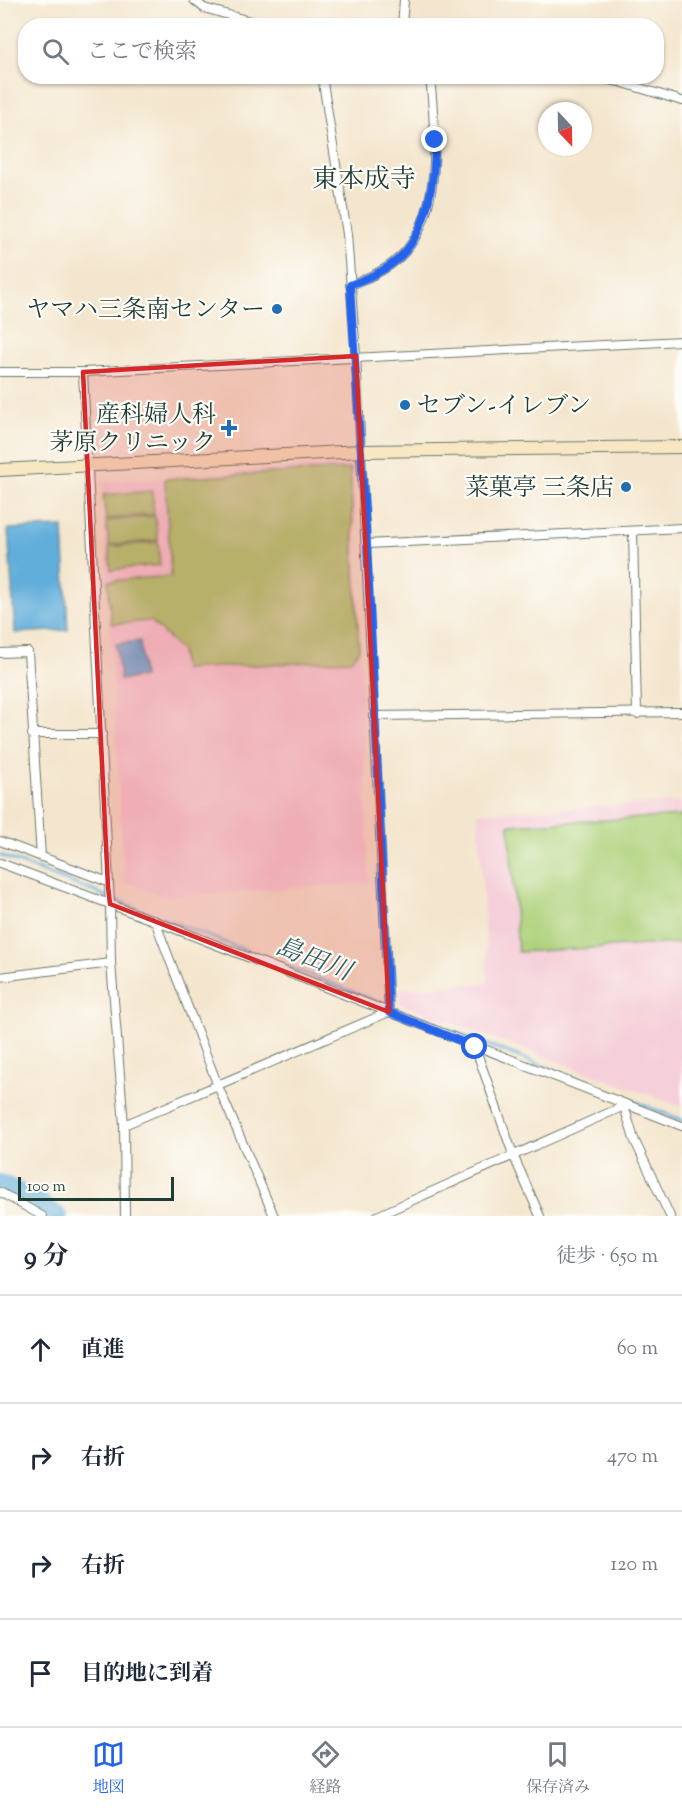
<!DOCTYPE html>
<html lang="ja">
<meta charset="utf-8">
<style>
body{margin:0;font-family:"Sorts Mill Goudy","Noto Serif JP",serif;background:#f6f6f7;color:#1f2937}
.compass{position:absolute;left:538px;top:102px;width:54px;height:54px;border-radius:50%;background:#fff;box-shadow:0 2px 4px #0004;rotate:158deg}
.scale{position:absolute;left:18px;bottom:15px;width:156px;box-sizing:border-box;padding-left:6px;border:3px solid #1f3d34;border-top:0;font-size:16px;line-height:21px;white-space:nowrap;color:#1f3d34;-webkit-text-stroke:4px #fdfcf7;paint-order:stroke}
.stop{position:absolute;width:18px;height:18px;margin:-14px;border:4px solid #2563eb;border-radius:50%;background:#fff}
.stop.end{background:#2563eb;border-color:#fff;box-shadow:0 2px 6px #0008}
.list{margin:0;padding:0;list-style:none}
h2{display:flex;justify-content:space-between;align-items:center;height:78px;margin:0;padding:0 24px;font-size:26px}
h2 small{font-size:20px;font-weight:400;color:#747a83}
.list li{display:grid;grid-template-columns:39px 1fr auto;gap:18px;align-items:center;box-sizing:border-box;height:108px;padding:0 24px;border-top:2px solid #e0e1e3}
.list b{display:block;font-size:22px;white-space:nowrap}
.list em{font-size:20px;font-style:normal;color:#747a83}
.icon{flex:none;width:33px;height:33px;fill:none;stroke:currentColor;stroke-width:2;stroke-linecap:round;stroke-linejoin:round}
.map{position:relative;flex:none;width:682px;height:1216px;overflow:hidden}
.search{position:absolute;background:#fff;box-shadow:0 2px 4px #0004;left:18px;right:18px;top:18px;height:66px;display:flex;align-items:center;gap:15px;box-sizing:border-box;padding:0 21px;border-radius:24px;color:#747a83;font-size:22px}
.sheet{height:510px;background:#fff}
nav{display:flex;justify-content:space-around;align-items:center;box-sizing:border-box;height:84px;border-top:2px solid #e0e1e3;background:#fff;font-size:16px;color:#747a83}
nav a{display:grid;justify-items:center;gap:3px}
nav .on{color:#2563eb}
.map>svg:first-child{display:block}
</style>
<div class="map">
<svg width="682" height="1216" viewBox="0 0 682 1216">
<rect width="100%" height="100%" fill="#fdfcf7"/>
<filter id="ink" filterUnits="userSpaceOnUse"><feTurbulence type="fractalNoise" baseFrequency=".0167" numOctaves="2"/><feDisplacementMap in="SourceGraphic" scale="12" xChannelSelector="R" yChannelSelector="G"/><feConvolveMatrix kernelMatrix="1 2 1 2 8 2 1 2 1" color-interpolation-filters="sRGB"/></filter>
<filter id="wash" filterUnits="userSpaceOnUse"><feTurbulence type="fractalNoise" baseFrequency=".008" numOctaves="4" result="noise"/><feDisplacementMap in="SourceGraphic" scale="24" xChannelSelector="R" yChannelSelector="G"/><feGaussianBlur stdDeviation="1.35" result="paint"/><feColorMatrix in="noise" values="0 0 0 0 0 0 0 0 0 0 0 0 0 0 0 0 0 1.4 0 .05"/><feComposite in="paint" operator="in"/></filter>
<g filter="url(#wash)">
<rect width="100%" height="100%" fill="#f4e6ce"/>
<g fill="#f5cfd9">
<polygon points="353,464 369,883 165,897 124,881 102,482"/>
<polygon points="682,802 682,1107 400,1004 399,989 488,983 478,813"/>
</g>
<g fill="#afd27b" stroke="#678858" stroke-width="1.5">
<polygon points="350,469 359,650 351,660 183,669 181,651 151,621 111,624 108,581 171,576 165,479"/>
<polygon points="152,491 154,514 106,519 103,495"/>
<polygon points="155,516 158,540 109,545 106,521"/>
<polygon points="158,542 160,565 111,570 109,547"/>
<polygon points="682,816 682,943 518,952 509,825"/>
</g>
<g fill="#62aedb" stroke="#407688" stroke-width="1.5">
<polygon points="63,527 68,630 15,633 8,529"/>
<polygon points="140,641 143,677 120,680 116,644"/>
</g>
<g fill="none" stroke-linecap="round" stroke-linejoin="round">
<polyline stroke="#62aedb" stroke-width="3" points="0,855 682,1120"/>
<polyline stroke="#62aedb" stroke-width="18" points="0,1183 38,1201 58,1216"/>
</g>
</g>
<g filter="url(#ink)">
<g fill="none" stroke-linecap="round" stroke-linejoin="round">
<defs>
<g id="street">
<polyline points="194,0 204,8 267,26"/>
<polyline points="402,26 404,0"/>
<polyline points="322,76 347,234 356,356 389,1012"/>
<polyline points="588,76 620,82 682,101"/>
<path d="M350,285C368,278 387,270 402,255C444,212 435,131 430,76"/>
<polyline points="0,372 83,372 682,341"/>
<polyline points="83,372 110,904 111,963 124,1125 125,1216"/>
<polyline points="633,531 637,714"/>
<polyline points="367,544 682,528"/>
<polyline points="0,653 28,652 41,857"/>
<polyline points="373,716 682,712"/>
<polyline points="32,734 102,734"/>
<polyline points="0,841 108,882"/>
<polyline points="0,863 155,921 218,1086 274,1216"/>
<polyline points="155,921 682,1126"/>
<polyline points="0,977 111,963"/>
<polyline points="475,1047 514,1157 540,1216"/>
<polyline points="624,1106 634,1139 670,1216"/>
<polyline points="124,1125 389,1012"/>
<polyline points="0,1192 42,1216"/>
<polyline points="377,1216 624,1106"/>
</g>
<polyline id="secondary" points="0,470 362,451 682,447"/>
</defs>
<use href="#street" stroke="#6a786a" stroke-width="10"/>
<use href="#secondary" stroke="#6a786a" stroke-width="14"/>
<use href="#street" stroke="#fff" stroke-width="8"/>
<use href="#secondary" stroke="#f7e8c3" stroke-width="12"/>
</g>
</g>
<g fill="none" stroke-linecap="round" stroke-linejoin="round" filter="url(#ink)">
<path stroke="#2563eb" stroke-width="8" d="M435,140C435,177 429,227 402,255C388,270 368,278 350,285L367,544L389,1012L475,1047"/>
</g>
<path fill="#d62828" fill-opacity="0.2" stroke="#d62828" stroke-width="4.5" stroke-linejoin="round" d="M356,356L389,1012L110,904L108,887L83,372Z"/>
<g fill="#1f6fb2" stroke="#fdfcf7" stroke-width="2">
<circle cx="277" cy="309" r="6"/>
<circle cx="405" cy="405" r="6"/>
<path d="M226 419h6v6h6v6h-6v6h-6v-6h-6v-6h6z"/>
<circle cx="626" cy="487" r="6"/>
</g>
<g text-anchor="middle" stroke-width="4.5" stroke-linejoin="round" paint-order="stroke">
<g font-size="24" fill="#1f3d34" stroke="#fdfcf7" text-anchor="end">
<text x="265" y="317">ヤマハ三条南センター</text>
<text x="417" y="413" text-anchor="start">セブン-イレブン</text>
<text x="216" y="422">産科婦人科<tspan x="216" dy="28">茅原クリニック</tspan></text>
<text x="614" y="495">菜菓亭 三条店</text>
</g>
<g font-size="26" fill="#1f3d34" stroke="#fdfcf7">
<text x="364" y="187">東本成寺</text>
</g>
<g font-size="26" font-style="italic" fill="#335f66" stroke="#fdfcf7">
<text transform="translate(314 958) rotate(21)" y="9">島田川</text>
</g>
</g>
</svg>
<svg class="compass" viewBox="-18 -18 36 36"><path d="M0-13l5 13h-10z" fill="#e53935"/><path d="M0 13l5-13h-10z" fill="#747a83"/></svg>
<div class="scale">100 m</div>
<div class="stop" style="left:475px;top:1047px"></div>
<div class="stop end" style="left:435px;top:140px"></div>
<div class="search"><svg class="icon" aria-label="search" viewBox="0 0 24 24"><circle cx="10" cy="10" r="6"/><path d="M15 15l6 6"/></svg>ここで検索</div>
</div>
<section class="sheet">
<h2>9 分<small>徒歩 · 650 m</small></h2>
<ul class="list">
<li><svg class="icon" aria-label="ahead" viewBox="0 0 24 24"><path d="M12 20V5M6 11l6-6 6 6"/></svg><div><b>直進</b></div><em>60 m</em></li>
<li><svg class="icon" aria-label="right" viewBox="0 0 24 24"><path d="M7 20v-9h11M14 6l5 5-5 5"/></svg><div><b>右折</b></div><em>470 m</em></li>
<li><svg class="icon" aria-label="right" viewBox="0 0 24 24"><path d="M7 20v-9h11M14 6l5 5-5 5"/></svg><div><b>右折</b></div><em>120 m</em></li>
<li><svg class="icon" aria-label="arrive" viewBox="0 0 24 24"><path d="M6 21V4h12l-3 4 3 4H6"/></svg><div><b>目的地に到着</b></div></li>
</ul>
</section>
<nav>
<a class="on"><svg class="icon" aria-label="map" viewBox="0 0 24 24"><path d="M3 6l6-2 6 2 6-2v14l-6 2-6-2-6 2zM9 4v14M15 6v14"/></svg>地図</a>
<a><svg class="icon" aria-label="directions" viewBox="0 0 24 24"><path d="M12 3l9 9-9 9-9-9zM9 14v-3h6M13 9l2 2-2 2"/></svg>経路</a>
<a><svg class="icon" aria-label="saved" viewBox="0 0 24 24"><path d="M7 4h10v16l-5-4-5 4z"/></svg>保存済み</a>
</nav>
